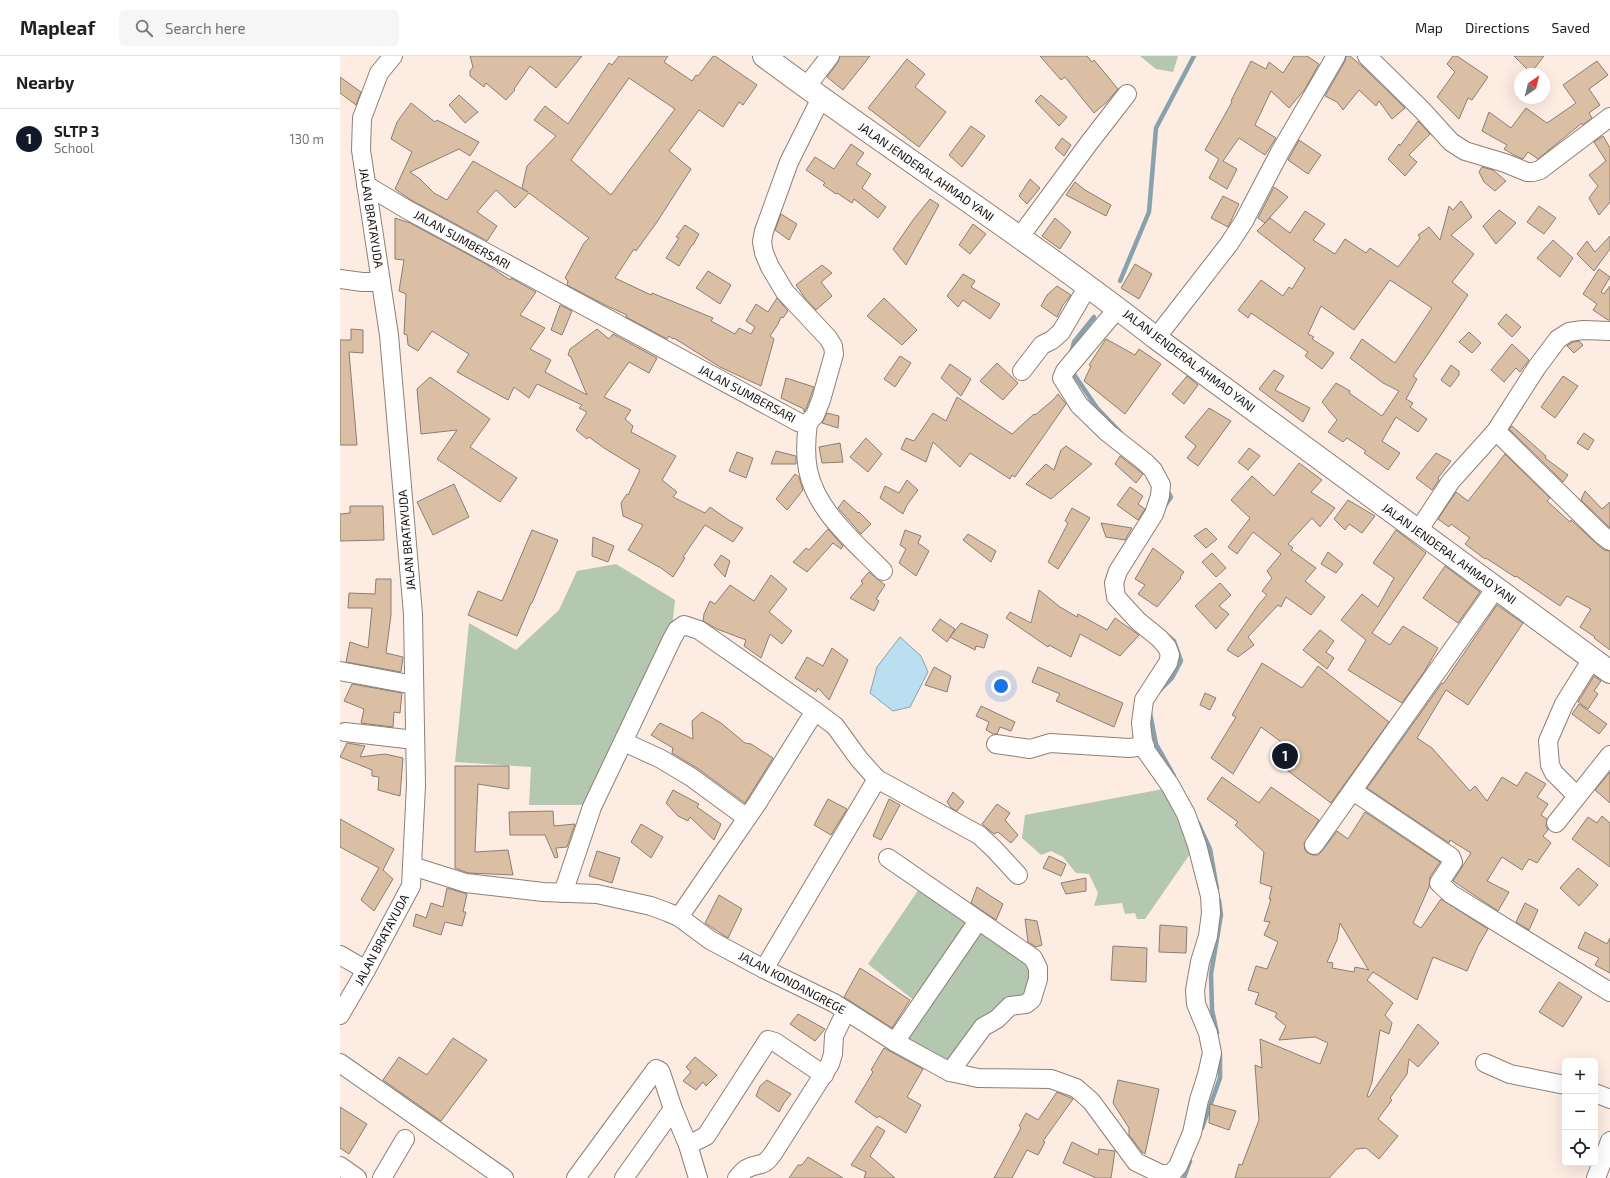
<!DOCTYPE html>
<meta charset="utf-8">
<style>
body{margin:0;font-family:"Exo 2",sans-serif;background:#f6f6f6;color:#202124}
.controls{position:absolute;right:12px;bottom:12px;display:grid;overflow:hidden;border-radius:6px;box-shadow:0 4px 16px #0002}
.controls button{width:36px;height:36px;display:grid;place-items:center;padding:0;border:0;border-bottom:1px solid #e0e0e0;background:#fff;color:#202124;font:20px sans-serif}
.compass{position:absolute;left:1174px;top:12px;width:36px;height:36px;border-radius:50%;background:#fff;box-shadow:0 4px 16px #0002;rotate:35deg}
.you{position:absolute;left:661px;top:630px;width:14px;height:14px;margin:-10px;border:3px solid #fff;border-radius:50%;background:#1a73e8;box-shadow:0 0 0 6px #1a73e833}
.badge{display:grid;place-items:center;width:26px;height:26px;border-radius:50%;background:#111827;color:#fff;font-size:13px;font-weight:700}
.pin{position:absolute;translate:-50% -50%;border:2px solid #fff;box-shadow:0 1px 4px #0006}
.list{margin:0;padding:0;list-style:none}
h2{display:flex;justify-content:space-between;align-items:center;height:52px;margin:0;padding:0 16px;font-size:17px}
h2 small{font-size:13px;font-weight:400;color:#757577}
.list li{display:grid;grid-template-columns:26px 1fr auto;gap:12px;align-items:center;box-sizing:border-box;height:60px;padding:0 16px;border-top:1px solid #e0e0e0}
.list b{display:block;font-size:15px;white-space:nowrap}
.list p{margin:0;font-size:13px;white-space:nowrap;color:#757577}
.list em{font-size:13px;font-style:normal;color:#757577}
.icon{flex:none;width:22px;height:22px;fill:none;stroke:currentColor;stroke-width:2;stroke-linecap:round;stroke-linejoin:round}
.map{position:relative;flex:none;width:1270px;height:1122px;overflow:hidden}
header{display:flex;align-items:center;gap:24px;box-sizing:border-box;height:56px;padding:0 20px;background:#fff;border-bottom:1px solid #e0e0e0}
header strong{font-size:19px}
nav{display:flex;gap:22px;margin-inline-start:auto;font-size:14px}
.search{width:280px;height:36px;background:#f6f6f6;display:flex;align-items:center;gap:10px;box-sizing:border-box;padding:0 14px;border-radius:6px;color:#757577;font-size:15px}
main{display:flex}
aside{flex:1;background:#fff}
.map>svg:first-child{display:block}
</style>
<header>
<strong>Mapleaf</strong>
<div class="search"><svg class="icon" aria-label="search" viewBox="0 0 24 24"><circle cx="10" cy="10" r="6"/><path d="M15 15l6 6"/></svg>Search here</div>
<nav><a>Map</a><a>Directions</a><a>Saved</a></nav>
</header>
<main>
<aside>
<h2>Nearby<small></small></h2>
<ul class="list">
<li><span class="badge">1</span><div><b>SLTP 3</b><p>School</p></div><em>130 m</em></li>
</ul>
</aside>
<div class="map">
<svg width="1270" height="1122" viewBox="0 0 1270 1122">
<rect width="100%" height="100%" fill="#fdece2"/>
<g fill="#b3c7b1">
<polygon points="800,0 838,0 833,16 816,13"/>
<polygon points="276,508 335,544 332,573 247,749 189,749 191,711 115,706 129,567 176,594 219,554 237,515"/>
<polygon points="823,733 852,795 805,863 797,863 795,857 785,858 782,847 754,850 758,837 749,818 736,817 723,801 711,795 701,799 682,782 685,759"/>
<polygon points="579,833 688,908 691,924 684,940 610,1008 559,981 576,946 528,908"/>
</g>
<polygon fill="#b9dff1" stroke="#88a1ad" points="560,581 581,600 588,616 570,651 553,655 530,637 537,611"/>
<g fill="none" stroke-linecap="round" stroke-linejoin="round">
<g stroke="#88a1ad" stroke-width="4.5">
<polyline points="780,225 809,156 816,72 854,0"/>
<polyline points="731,298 734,286 754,261"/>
<polyline points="731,314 757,352 781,377"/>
<polyline points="824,451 831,441 827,434"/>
<polyline points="818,636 832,622 841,605 834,585 828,580"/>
<polyline points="810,657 816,688 834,720"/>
<polyline points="858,767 870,793 877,833"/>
<polyline points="877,977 872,954 871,918 881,859 879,844"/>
<polyline points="862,1072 880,1022 880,998"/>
<polyline points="844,1122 850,1105"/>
</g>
</g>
<g fill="#dabfa5" stroke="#8a7e73" fill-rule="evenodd">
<polygon points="130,0 242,0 216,32 190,10 174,33 175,34 166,44 146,27 144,31 130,20 130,15 133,11"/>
<path d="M279,0H328L324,6L352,25L356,19L358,20L373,0H375L417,29L403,49L399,46L383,71L359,54L329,95L351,113L317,166L296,195L294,193L275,222L311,239L312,237L373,262L371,265L395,278L399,272L411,278L415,271L406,265L416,248L428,256L437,242L448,255L443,262L441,261L438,268L430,280L434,283L421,330L380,311L334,282L333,283L329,280L327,283L286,261L287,259L267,250L227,229L228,225L225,222L244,187L249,182L189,137L175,152L156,134L137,156L157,170L147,185L71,144L55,133L72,96L51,83L57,66L71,47L95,66L97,64L139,86L130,100L119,93L70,116L80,123L94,137L107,144L133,105L188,136L182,132L187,110L216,80L194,64L205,50L228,68L269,7L272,9ZM289,22L335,53L271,139L231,104Z"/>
<polygon points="500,0 530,0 503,34 487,21 498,6"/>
<polygon points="700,0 747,0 752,6 754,4 778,33 767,46 754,57 725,21 721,24"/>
<polygon points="954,0 967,0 979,8 965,33 949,52 931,35 915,69 936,82 925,99 899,82 883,105 897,113 887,133 869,122 879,103 865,94 892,46 891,45 911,5 926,13 929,6 943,17"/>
<polygon points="1006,0 1010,0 1023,11 1065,52 1052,63 1039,45 1036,50 1019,34 1003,54 997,46 985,40 1005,5"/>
<polygon points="1113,0 1117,0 1148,21 1132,44 1128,42 1119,63 1097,41 1115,16 1107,8"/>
<polygon points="1174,0 1204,0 1191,17"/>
<polygon points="567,3 585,18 575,31 606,56 579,91 528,52"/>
<polygon points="1257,5 1268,19 1249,33 1260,49 1249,57 1252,62 1243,69 1242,67 1198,103 1188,96 1183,103 1174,99 1164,93 1167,89 1142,75 1149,56 1171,72 1186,52 1207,67 1236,47 1223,29"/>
<polygon points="0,21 21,36 16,49 0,37"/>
<polygon points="119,39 138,56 125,67 109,49"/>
<polygon points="701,39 727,61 719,70 695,45"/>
<polygon points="1078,65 1090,78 1069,99 1077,106 1065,120 1048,103 1059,88 1060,90"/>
<polygon points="631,70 645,80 622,111 609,99"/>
<polygon points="1263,80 1270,92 1270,146 1259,159 1249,142 1258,130 1249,119 1266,105 1254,86"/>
<polygon points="722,82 731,89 724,100 715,92"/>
<polygon points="959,84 981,99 968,118 948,104"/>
<polygon points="511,88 524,97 516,108 531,118 522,132 546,151 538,162 514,143 512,147 497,137 496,138 483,129 485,127 466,114 475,101 494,113"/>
<polygon points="1142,111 1153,114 1166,125 1155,135 1144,126 1139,116"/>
<polygon points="690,123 700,132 687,148 679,140"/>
<polygon points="735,126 745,134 771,149 766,160 726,139"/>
<polygon points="934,131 948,141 925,167 918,162"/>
<polygon points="883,140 899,148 888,171 871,162"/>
<polygon points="590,143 599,149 566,209 553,193 573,164"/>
<polygon points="1121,145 1132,161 1111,179 1134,198 1112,226 1128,239 1073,320 1077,323 1066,343 1073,347 1070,351 1087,363 1078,376 1056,361 1042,385 1060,397 1048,414 1024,397 1026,395 1007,382 1003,386 988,376 997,364 982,346 996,327 1010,335 1009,337 1042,360 1059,335 1043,327 1010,302 1022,283 1055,307 1092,252 1050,224 1014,274 981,250 968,278 974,281 972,283 994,297 982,313 965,300 968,296 911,257 908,262 898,254 921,224 943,240 949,231 952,233 965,212 917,175 930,162 950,177 965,155 985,168 973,184 995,198 1005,183 1026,197 1030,192 1058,211 1080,182 1078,179 1089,171 1100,184 1109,150 1113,154"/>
<polygon points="1199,150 1216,162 1204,178 1187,166"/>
<polygon points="1159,154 1176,167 1156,188 1143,170"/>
<polygon points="441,158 457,168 449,184 435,174"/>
<polygon points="55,162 70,167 146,208 170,224 171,222 196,236 180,259 205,272 190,293 211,304 205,316 247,339 231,301 228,299 230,293 257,273 269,283 273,278 317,302 309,317 289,306 264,341 291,354 285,363 293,370 291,376 336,400 322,424 337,436 333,441 365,457 370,451 390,465 403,472 393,486 365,469 343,501 345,502 333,521 321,512 288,494 303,469 283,460 281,447 287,438 288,439 300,414 264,392 249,381 247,383 236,374 247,356 239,352 242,349 197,328 189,342 174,331 168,344 117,316 129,298 92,275 78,295 68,289 67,279 64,278 66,238 59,235 64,204 55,203"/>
<polygon points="715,162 731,176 720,193 702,180"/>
<polygon points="633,168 646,178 630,198 619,189"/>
<polygon points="345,169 359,178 353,189 352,189 339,210 326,202 339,182 336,181"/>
<polygon points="1270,180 1270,193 1254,215 1237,198 1247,185 1255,196"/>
<polygon points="1213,184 1233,202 1220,221 1197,202"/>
<polygon points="795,208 812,218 799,243 781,232"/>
<polygon points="482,209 492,217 481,226 492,240 476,254 465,242 456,229"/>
<polygon points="1259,213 1270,221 1261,236 1264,238 1270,230 1270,264 1268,264 1253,254 1257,248 1243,238"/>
<polygon points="368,215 391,229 380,248 356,232"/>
<polygon points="623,218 635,225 631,231 660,248 650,263 623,244 618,251 607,240"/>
<polygon points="717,230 731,239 723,249 717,261 701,250 707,239"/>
<polygon points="544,242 577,274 562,289 527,260"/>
<polygon points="220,249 232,255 222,279 211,274"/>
<polygon points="1166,258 1181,271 1172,281 1158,268"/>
<polygon points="11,273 23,274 23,297 9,296 17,389 0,389 0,284 11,284"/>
<polygon points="1129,276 1141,287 1132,297 1119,286"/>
<polygon points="766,283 795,299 799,293 821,308 785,358 744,325 751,310 749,309"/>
<polygon points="1239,285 1243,289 1234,297 1227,290 1233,286"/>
<polygon points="1172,288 1189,304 1180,316 1176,312 1164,326 1151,314"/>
<polygon points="560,300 571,307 555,331 544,323"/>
<polygon points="657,307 678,327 663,344 640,325"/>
<polygon points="610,308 631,323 621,340 601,322"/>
<polygon points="1111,309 1119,315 1119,319 1110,331 1101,324"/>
<polygon points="934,314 944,320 935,334 970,352 963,366 919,333"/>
<polygon points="847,320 858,329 844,348 832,338"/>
<polygon points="1223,320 1238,330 1215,362 1201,351"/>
<polygon points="90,321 150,363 130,391 177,422 160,446 97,403 117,374 81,378 77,333"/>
<polygon points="446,322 474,331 466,353 464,356 464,353 441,342"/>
<polygon points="718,338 726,348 675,421 672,419 670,423 630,397 620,411 593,386 586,406 561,393 566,382 574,385 593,357 606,365 617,341 672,378 694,358 695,359 713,344"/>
<polygon points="869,352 891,365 858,410 847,402 856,390 845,381"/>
<polygon points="487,357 499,360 498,372 482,367"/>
<polygon points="1172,370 1206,400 1205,402 1228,419 1223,426 1169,373"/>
<polygon points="1244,377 1254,384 1248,394 1237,387"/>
<polygon points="526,382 542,398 528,416 510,401"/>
<polygon points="500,387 503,406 482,407 479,391"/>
<polygon points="726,390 752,408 711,443 686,428 706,408 714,414 721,394"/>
<polygon points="909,392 920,400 908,414 898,406"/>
<polygon points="436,395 456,400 456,408 431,408"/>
<polygon points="397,396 413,402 406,422 389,415"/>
<polygon points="1096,397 1111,405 1098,422 1099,424 1092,434 1076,422"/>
<polygon points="1165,398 1210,442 1207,445 1230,466 1231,464 1256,487 1264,494 1270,495 1270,594 1254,582 1255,581 1240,571 1251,553 1227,540 1220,550 1176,520 1175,521 1146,502 1145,503 1125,488 1130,482 1111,468 1109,471 1098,463 1116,436 1128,445"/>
<polygon points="780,400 803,418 796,427 775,408"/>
<polygon points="959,407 982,424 971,436 995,452 980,471 972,462 948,488 953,492 951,494 976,512 965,525 985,541 971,559 946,541 941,551 938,549 908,581 914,589 898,601 887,594 919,548 927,539 922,535 932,522 927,515 941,498 913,476 897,498 888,491 910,462 891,444 912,420 934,440"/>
<polygon points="455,418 459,421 463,434 447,454 436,443"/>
<polygon points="567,424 578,434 567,449 563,458 540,442 545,430 559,437"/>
<polygon points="114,428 129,461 93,479 77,446"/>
<polygon points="790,431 803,440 798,448 805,453 798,464 777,449"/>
<polygon points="1245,435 1262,453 1270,446 1270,472 1241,444"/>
<polygon points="504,444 518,457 519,456 531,468 521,478 498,452"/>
<polygon points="1008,444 1035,460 1022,477 1009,468 1005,474 994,463"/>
<polygon points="10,450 43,450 44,484 0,485 0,458 10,457"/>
<polygon points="732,452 750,462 718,513 708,506 728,467 725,465"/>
<polygon points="761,467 792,472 785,484 766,481"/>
<polygon points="866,472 877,483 866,492 854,480"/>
<polygon points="488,473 503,490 501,493 493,487 467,516 453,506 466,492 469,494"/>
<polygon points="192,474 218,484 192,547 191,547 177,580 128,559 138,535 162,545"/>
<polygon points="565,474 581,480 578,487 589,495 576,520 559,507 566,493 560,489"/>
<polygon points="1056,474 1086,497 1032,577 1050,589 1063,570 1098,592 1084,616 1062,647 1008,614 1026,584 1001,564 1022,538 1038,551 1054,522 1033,507"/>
<polygon points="628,478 656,495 651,506 623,484"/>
<polygon points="253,481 274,490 268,506 252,500"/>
<polygon points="813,492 844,516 840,521 841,522 817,551 798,538 805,529 795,523"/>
<polygon points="988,496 1003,508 996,517 981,508"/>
<polygon points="872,497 886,512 876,521 862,506"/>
<polygon points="381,499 390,505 385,521 374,509"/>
<polygon points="1105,510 1140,536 1118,567 1083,542"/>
<polygon points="529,516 545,529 536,543 539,545 534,555 510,542 523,527 521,525"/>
<polygon points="431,519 447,533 429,556 452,575 442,588 430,578 421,602 404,590 406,584 377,573 363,565 364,558 370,545 375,548 390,529 414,545"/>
<polygon points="36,523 51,523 51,559 46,597 63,601 61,616 6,606 10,586 28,592 32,552 8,552 9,537 35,538"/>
<polygon points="880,527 891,539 879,550 889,558 876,573 855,550"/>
<polygon points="699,534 720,551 737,561 738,558 767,574 775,562 799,579 780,600 740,578 731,601 709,589 708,591 666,562 670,556 691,567"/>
<polygon points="1157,549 1183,567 1128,649 1106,634 1077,682 1092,692 1130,735 1135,730 1147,745 1162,721 1177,730 1186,716 1206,728 1197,741 1208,748 1201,759 1207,763 1206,770 1208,774 1203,780 1211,787 1197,807 1189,803 1182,814 1162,801 1147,825 1169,836 1158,855 1113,825 1131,797 1110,784 1109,787 1027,732 1102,627 1103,628"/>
<polygon points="600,563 615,573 607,586 592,574"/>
<polygon points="621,567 648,579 644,592 636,590 635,594 610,581"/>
<polygon points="980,574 994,585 986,596 994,602 987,613 963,594"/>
<polygon points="492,592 508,604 489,644 478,632 476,636 455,622 467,601 483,610"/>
<polygon points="922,607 962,632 978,610 1049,666 991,747 944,712 956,697 921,671 893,718 871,702 896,661 892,659"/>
<polygon points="594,611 611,620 607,636 585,629"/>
<polygon points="698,611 783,647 774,671 716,645 720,638 692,626"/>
<polygon points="1254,620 1261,625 1254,635 1258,638 1248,653 1238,646"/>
<polygon points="12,628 62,637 60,657 54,656 53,671 21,667 24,653 4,645"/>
<polygon points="865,637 876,642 870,654 860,649"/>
<polygon points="1239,648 1267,668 1259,678 1232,658"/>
<polygon points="641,650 675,666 671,675 660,671 657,678 653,678 646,674 649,666 636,660"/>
<polygon points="362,656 381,667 405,687 411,688 433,702 405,747 357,712 332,697 333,692 311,679 320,667 353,683 352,665"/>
<polygon points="7,687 25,690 20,701 45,698 63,702 60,740 38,734 39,721 32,720 32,714 0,701"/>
<polygon points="115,710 169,710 169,733 138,728 135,796 168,794 173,819 128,817 115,812"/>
<polygon points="1270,716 1270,747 1255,734"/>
<path d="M882,721L919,747L931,731L979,764L964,788L965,794L968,797L973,799H978L982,795L997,775L1008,783L1025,756L1100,806L1090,821L1089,831L1073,867L1081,872L1101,843L1148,873L1138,890L1127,915L1093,901L1077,944L1033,916L1027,924L1053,947L1045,959L1052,967L1049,978L1040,974L1032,1026L1027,1040L1029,1041L1078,968L1099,987L1078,1011L1069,1003L1067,1018L1050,1042L1052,1044L1038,1063L1058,1080L1039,1103L1026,1092L1016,1093L989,1122H895L899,1108L902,1109L919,1064L915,1009L922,1012L920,983L980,1008L988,987L975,981L939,984L946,970L935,961L937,957L915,948L919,937L908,934L916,910L927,913L938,886L924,879L930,866L924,865L931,843H929L932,831L920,827L924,796L895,769L898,766L867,743ZM1000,867L1028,913L1029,914L1015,911L1014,916L992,912L993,907L987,906L997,884Z"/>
<polygon points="333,734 359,748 357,751 381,768 374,784 350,761 348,765 338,760 326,747"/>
<polygon points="613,736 624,746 617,755 611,752 607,746"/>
<polygon points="488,743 507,753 491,779 474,769"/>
<polygon points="549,743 560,749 541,784 533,780"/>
<polygon points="657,748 670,757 665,764 678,779 671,787 658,776 654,778 642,768"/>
<polygon points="213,755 214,770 235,768 227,791 216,792 218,801 215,802 205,779 170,779 169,756"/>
<polygon points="1262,760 1270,767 1270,811 1232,783 1248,761 1257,767"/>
<polygon points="0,763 54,793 43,814 53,823 34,855 21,844 39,812 0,791"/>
<polygon points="301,768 323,781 311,802 291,786"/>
<polygon points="257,795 280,802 272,827 249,820"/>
<polygon points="709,800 726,808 721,820 703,812"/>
<polygon points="1238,812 1258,829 1239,850 1220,832"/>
<polygon points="746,822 746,835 726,838 721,827"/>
<polygon points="637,831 663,848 656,864 631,847"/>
<polygon points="107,832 127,838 123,856 126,856 122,870 105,866 101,879 73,870 76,858 86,862 91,847 103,851"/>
<polygon points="379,839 402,853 388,882 365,867"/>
<polygon points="1185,847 1198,854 1189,874 1176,866"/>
<polygon points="685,863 697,865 702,889 696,891 688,886"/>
<polygon points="820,869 847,871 846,897 819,896"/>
<polygon points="1245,876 1267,888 1270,882 1270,917 1255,909 1259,902 1238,892"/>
<polygon points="773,890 807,892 806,926 771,924"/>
<polygon points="520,912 570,944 552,972 504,941"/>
<polygon points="1219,926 1242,941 1223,971 1199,956"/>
<polygon points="458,958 485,973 475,985 450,968"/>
<polygon points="113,982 147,1004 101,1065 43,1024 59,1001 87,1019"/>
<polygon points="544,992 583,1013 567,1041 581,1049 566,1077 539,1060 537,1062 515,1046 533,1016 531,1014"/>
<polygon points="355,1001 377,1019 366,1030 363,1026 356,1034 343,1025 351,1016 346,1011"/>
<polygon points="427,1024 451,1038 444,1047 439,1056 416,1040 420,1030"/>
<polygon points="778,1024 819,1033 805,1098 802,1096 789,1079 789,1072 773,1047"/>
<polygon points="717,1036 733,1043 703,1085 705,1086 698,1099 687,1094 672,1122 654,1122 681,1072 679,1070 686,1057 698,1064"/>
<polygon points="870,1048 896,1055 889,1074 869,1067"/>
<polygon points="0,1051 27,1068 9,1098 0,1092"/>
<polygon points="537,1070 545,1075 530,1100 555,1122 524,1122 526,1116 511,1109"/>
<polygon points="732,1086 758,1099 759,1093 775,1095 771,1122 756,1122 723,1107"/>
<polygon points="468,1101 503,1122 449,1122 458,1109 462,1109"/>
</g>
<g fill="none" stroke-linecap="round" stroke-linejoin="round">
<defs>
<g id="minor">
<polyline points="1027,0 1082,54 1111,86 1125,95 1165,107 1187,116 1193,116 1200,114 1270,61"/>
<polyline points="466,31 490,0"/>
<polyline points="26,129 66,153 458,366 464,368 468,367 475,359 481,344 494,298 493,290 488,282 445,236 430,211 424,197 422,186 424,175 449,106 481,42"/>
<polyline points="679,182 749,87 787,38"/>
<polyline points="0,223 22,226 41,226"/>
<polyline points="816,282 889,188 904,165 940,96 996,0"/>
<polyline points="682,315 702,289 712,284 721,276 748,230"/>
<path d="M468,367C466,382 465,399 468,414C476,455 515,486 543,515"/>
<polyline points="1156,375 1262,479 1270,485"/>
<polyline points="1078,475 1111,425 1156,375 1197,311 1218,283 1229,276 1243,274 1270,275"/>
<polyline points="0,615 74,629"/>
<polyline points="475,655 495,670 519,703 537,723 639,779 654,793 678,819"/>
<polyline points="5,676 75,684"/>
<polyline points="284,686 321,703 351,721 407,762"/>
<polyline points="656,688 690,693 710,687 789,692 805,690"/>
<polyline points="1013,735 1111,801 1113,806 1099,827 1111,838 1270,936"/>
<polyline points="1237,740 1214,717 1210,709 1208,685 1224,648 1252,603"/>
<polyline points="1216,767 1270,699"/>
<polyline points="974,789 1156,532"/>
<polyline points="548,802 693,902 698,912 698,923 692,943 686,948 670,950 657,963 643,971 610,1016"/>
<polyline points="72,810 126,827 203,836 257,838 311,850 327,856 339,861 370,884 424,913 494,947 555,986 610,1016 638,1022 711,1023 736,1032 751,1045 796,1106 821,1118 831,1118 838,1110 852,1077 859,1044 867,1019 872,997 868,977 856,948 855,934 860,906 868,880 871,857 870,840 857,789 846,758 830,729 806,695 803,685 801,667 804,644 828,607 830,599 827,591 819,582 798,565 776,541 774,527 778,515 814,458 820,440 821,429 813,414 805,406 768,377 739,349 722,322 725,315 778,252"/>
<polyline points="223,837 252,751 332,583 337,574 344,569 359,574 475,655 418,746 339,861"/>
<polyline points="0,899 26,914"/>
<polyline points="424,913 537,723"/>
<polyline points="0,959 26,914 71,830 76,729 73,558 49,279 21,94 22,62 39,17 53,0"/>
<polyline points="555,986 638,865"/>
<polyline points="0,1007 164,1122"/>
<polyline points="1145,1007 1170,1018 1225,1029"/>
<polyline points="1255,1037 1270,1043"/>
<polyline points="348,1089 366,1080 428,984 435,986 484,1019"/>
<polyline points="0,1110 17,1122"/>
<polyline points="42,1122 65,1083"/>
<polyline points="236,1122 316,1013 320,1015 321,1017 333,1053 348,1089 358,1122"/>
<polyline points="284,1122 333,1053"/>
<path d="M397,1122C400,1119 403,1115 406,1113C420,1105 422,1114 434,1096L490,1008L493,998L494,980L506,955"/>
<polyline points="1256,1122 1270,1085"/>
</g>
<path id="major" d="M424,0C553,96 689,183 816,282L1270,616"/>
</defs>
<use href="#minor" stroke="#8e8077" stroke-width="20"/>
<use href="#major" stroke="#8e8077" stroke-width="24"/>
<use href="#minor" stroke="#fff" stroke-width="18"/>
<use href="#major" stroke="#fff" stroke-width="22"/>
</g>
<g text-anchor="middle" stroke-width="3" stroke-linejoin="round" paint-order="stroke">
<g font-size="12" fill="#17110e" stroke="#fdfdfd">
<text transform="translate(586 116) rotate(35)" y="4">JALAN JENDERAL AHMAD YANI</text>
<text transform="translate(31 162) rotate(81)" y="4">JALAN BRATAYUDA</text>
<text transform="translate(122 184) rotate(29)" y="4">JALAN SUMBERSARI</text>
<text transform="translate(849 305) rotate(37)" y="4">JALAN JENDERAL AHMAD YANI</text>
<text transform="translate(407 338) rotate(28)" y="4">JALAN SUMBERSARI</text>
<text transform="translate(67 484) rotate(-95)" y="4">JALAN BRATAYUDA</text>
<text transform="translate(1109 498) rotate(36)" y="4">JALAN JENDERAL AHMAD YANI</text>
<text transform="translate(42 884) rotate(-62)" y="4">JALAN BRATAYUDA</text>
<text transform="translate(452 927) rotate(28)" y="4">JALAN KONDANGREGE</text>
</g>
</g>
</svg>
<div class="controls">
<button>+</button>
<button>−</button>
<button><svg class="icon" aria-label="locate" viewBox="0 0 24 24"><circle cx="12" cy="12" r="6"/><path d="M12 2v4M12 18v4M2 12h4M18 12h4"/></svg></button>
</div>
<svg class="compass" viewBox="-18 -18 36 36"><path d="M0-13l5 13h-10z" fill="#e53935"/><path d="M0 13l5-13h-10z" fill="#757577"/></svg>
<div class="you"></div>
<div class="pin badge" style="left:945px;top:700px">1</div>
</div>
</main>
